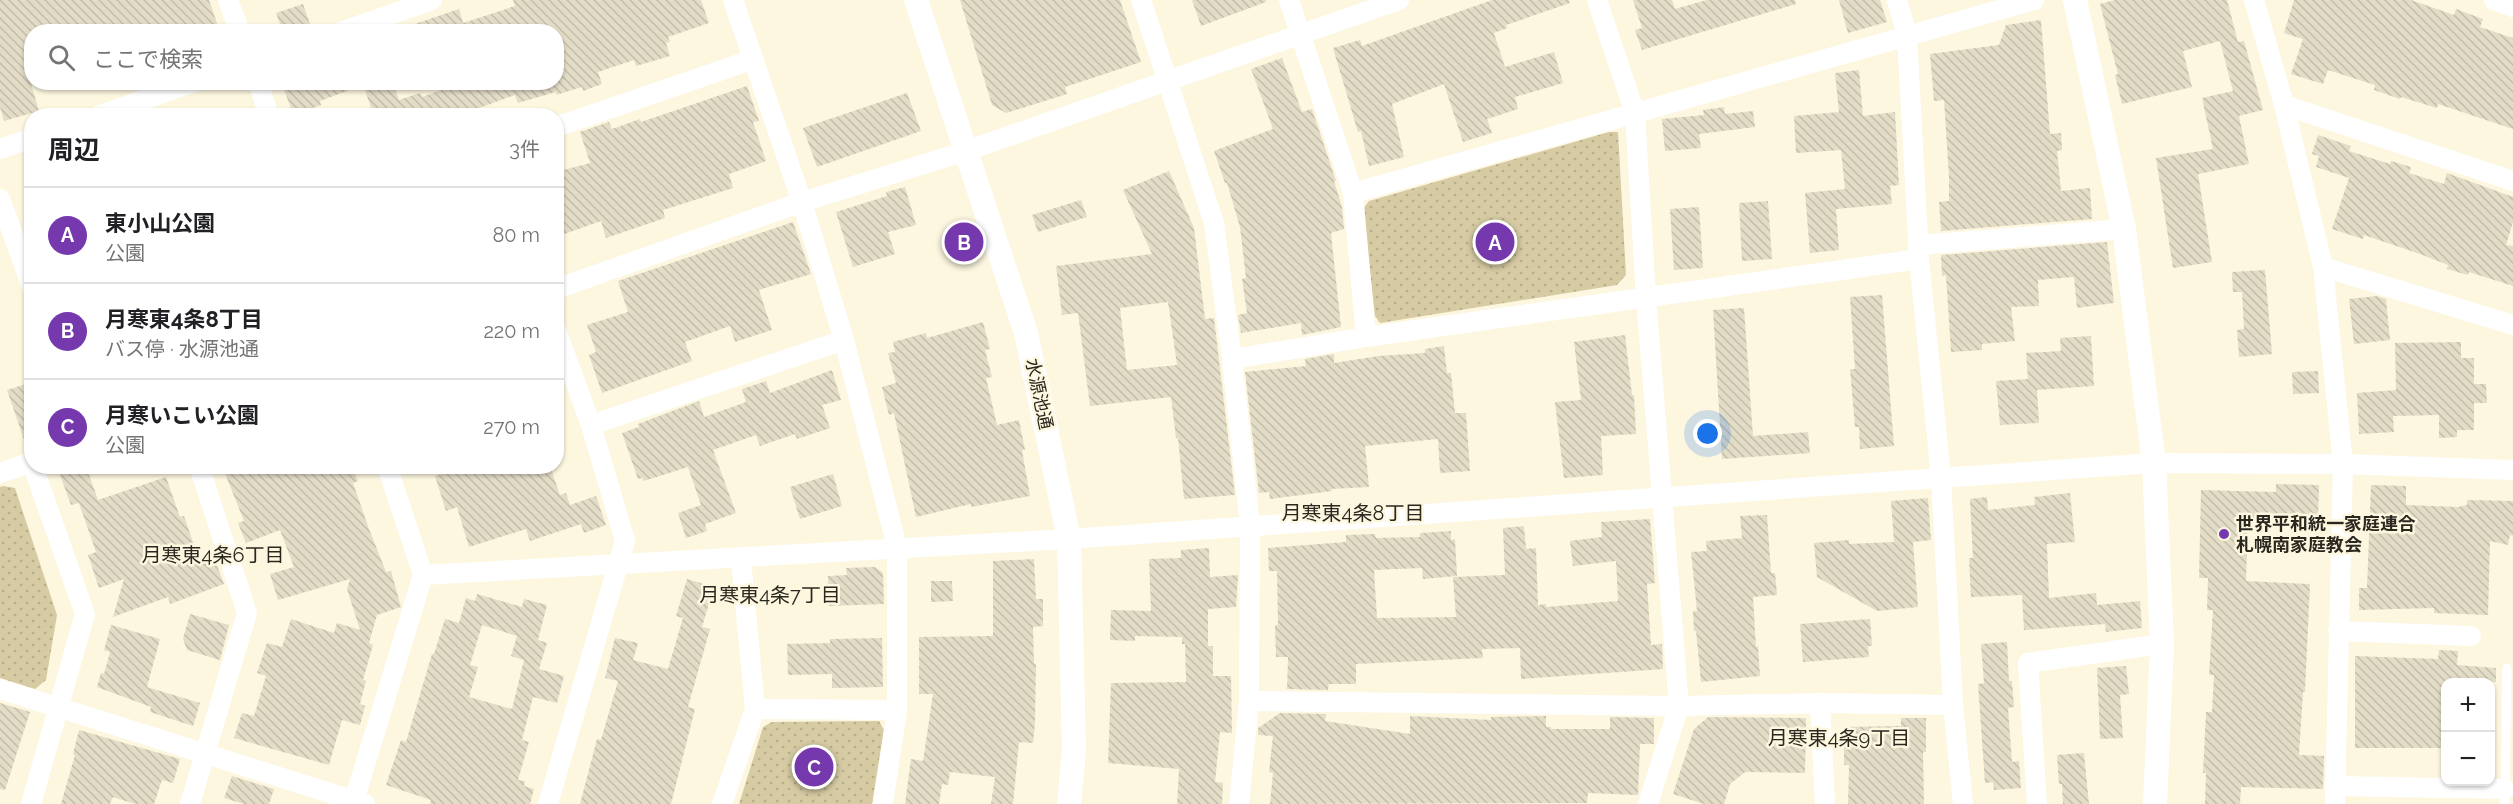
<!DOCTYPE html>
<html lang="ja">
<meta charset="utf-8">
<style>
body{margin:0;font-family:Raleway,"Noto Sans JP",sans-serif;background:#f6f6f6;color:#202124}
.controls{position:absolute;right:18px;bottom:18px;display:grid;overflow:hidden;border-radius:12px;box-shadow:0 2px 4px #0004}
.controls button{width:54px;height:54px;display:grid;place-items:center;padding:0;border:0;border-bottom:2px solid #e0e0e0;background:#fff;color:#202124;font:30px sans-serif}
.you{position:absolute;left:1708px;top:434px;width:21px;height:21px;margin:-15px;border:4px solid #fff;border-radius:50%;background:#1a73e8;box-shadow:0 0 0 9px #1a73e833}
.badge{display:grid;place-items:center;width:39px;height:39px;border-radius:50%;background:#7538ad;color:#fff;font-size:20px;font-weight:700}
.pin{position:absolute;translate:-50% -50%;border:3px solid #fff;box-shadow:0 2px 6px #0006}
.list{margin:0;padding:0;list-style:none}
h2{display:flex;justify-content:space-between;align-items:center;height:78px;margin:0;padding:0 24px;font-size:26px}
h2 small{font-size:20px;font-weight:400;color:#757577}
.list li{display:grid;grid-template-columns:39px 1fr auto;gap:18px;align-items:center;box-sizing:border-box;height:96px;padding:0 24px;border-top:2px solid #e0e0e0}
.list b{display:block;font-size:22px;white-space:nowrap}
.list p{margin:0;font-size:20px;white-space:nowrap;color:#757577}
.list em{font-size:20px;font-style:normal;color:#757577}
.icon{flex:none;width:33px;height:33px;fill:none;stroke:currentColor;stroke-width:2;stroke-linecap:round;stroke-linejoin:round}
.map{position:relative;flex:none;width:2513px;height:804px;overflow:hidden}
.search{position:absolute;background:#fff;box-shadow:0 2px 4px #0004;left:24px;top:24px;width:540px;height:66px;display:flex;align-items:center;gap:15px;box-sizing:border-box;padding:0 21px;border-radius:24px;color:#757577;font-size:22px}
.panel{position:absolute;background:#fff;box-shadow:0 2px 4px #0004;left:24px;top:108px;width:540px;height:366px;border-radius:24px}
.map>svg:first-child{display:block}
</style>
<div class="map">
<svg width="2513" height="804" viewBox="0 0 2513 804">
<defs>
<pattern id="park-dots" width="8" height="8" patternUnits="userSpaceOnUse" patternTransform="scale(1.5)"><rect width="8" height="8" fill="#d6cba3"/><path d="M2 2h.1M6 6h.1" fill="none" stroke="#b8ae8c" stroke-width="1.8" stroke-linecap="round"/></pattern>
<pattern id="building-back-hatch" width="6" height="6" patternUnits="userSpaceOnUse" patternTransform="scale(1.5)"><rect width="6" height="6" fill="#e3ddc7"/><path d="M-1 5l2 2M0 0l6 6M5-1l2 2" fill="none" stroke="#c3beaa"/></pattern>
</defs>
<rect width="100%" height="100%" fill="#fdf7e0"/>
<g fill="url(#park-dots)">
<polygon points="1609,132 1618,132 1626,275 1617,285 1380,323 1375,316 1363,209 1369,201"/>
<polygon points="3,486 15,488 57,615 46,680 35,689 0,678 0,487"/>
<polygon points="879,721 884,730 872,804 739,804 763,727 772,722"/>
</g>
<g fill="url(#building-back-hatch)" fill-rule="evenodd">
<polygon points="0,0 209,0 220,32 32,32 32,64 26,66 39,111 4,121 0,107"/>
<polygon points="513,0 701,0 709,23 668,37 670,42 666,43 670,56 636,66 634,60 598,72 602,84 583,91 582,87 556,95 556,92 518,103 515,95 457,116 365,116 364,113 372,110 363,85 320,101 321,105 310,109 313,116 294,116 281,82 393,82 399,100 420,93 422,97 464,82 556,82 556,32 404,32 403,28 459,9 463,23 515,6"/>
<polygon points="960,0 1120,0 1141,62 1065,87 1067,94 1006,113 992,105"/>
<polygon points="1192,0 1266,0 1266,2 1201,26"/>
<polygon points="1492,0 1569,0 1570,3 1506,25 1507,28 1494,33 1505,67 1554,52 1563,83 1515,97 1518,109 1487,119 1492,133 1463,142 1444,84 1392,104 1404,157 1369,166 1361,131 1358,132 1333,48 1360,40 1362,46"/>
<polygon points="1633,0 1672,0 1675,9 1707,0 1795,0 1796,4 1642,50 1635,30 1642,28"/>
<polygon points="1839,0 1880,0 1887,22 1848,33"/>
<polygon points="2115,0 2227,0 2238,42 2244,41 2263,110 2239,116 2249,164 2198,174 2212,262 2173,268 2156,158 2213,149 2202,98 2233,91 2220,41 2183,51 2192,87 2122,104 2115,75 2118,74 2100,4"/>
<polygon points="2294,0 2411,0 2454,15 2456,9 2483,19 2480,27 2513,38 2513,129 2438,104 2437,108 2401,97 2400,99 2374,90 2375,85 2328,70 2323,84 2291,74 2303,39 2284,33"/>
<polygon points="303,4 311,27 298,32 283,32 276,13"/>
<polygon points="2041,20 2050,134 2061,133 2062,150 2057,151 2061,191 2090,188 2092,219 1941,231 1939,202 1949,201 1949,177 1944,100 1934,101 1930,54 1999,45 2006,25"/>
<polygon points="1282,58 1302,112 1312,109 1336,181 1334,181 1342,207 1344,229 1331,233 1341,327 1302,335 1301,323 1241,333 1238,315 1247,313 1242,279 1246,278 1240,227 1227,183 1225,183 1214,151 1273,129 1251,69"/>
<polygon points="1859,70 1863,116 1895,112 1899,185 1890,186 1892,204 1836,209 1839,250 1810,253 1805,193 1845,189 1841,150 1796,153 1794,116 1839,112 1835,73"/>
<polygon points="747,86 759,121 753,122 766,161 729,174 733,188 663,210 665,218 606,238 601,221 556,237 556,172 590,163 580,132 609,122 612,129 640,119 641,122"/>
<polygon points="907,93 921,131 817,167 803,128"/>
<polygon points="1724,107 1725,114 1753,111 1755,127 1699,134 1701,148 1665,151 1662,119 1704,115 1703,110"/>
<polygon points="2318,135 2351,146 2349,151 2390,164 2391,161 2411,167 2409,173 2444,184 2447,173 2513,197 2513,222 2506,245 2513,246 2513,286 2469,272 2468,275 2447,269 2448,265 2420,254 2364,235 2363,239 2332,229 2349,178 2316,167 2319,156 2312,154"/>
<path d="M1169,171L1194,228L1205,319L1214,318L1235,495L1184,499L1178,438H1176L1171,397L1090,406L1078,313L1062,315L1056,266L1152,254L1123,190ZM1168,302L1177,365L1127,370L1120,308Z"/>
<polygon points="905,187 916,225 888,232 895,254 853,267 836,212 887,196 886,192"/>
<polygon points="1081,200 1087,217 1038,232 1032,215"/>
<polygon points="1768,201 1772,259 1742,261 1739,203"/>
<polygon points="1699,207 1703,268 1674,270 1670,209"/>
<polygon points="793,222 811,274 759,290 772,330 735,342 730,326 685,342 692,361 602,393 589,355 596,352 587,325 628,312 618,281"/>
<polygon points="2107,242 2114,303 2077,308 2074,277 2038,280 2039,306 2011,307 2015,341 1982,344 1982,350 1951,352 1946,275 1942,276 1941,255"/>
<polygon points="2265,270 2272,354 2239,357 2237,330 2244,329 2242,292 2233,292 2232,272"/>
<polygon points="1882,295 1894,446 1860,449 1859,427 1855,427 1850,369 1855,369 1850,297"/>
<polygon points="2377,296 2386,299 2390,340 2354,344 2349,299"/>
<polygon points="1744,308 1753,436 1808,432 1810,453 1722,459 1713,310"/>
<polygon points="983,322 990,349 985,350 992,377 986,378 997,425 1019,420 1025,450 1022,450 1030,496 971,507 971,504 916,517 894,413 889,415 882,387 896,383 888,353 895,352 893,342 926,333 927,338"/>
<polygon points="1625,335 1632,395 1634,395 1636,434 1601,436 1603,475 1564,478 1555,402 1581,400 1574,342"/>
<polygon points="2091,336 2094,386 2037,390 2039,423 2000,425 1996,381 2028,379 2026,353 2061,351 2060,338"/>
<polygon points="2461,342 2461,358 2474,358 2474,384 2486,384 2487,403 2474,403 2474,430 2457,430 2457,437 2439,438 2439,415 2393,416 2394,432 2359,434 2357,393 2396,390 2395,343"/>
<polygon points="1444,346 1447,373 1451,373 1455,413 1466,413 1470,471 1440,473 1438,439 1365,446 1369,487 1331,489 1332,491 1270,499 1269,492 1259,493 1245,372 1306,366 1305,359 1334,354 1334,363 1379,356 1425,353 1425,349"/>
<polygon points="832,370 841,400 822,405 830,428 797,439 795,434 760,446 756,435 713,450 736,513 705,524 707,531 686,538 678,513 701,505 688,467 644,481 642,478 638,479 622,433 639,427 638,424 699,401 704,417 746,402 742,389 766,381 770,393"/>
<polygon points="2318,371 2319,393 2293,394 2292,372"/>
<polygon points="32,382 32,450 28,451 7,390"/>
<polygon points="82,466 86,466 98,500 166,477 180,517 184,516 198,557 212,552 224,584 170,604 168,597 113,617 124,579 99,588 88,555 96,552 79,503 71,505 60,475"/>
<polygon points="222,466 352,466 358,481 353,483 369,529 386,572 391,571 401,607 377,615 369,643 373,645 363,680 366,681 360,704 365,706 360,725 342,720 329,765 234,738 242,713 254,716 266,676 257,673 267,643 282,647 291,619 334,633 337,623 360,630 347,589 350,579 278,600 270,574 294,567 280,530 246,543 238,523 244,521"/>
<polygon points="465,466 550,466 560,495 566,493 570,505 596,496 606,525 584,533 581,524 530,541 526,529 469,547 457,507 446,511 435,476"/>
<polygon points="833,474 842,506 800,519 790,487"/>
<polygon points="2276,484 2319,485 2318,520 2248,518 2246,581 2310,584 2305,692 2303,692 2299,755 2324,756 2323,789 2241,787 2240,804 2205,804 2206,773 2203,773 2206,712 2212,712 2214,675 2209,675 2213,610 2207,610 2208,578 2199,578 2201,490 2276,492"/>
<polygon points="2371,485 2406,486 2406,505 2458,507 2467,505 2467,500 2513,501 2513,536 2510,535 2508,545 2490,541 2488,615 2434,613 2434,608 2359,610 2359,588 2367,588"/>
<polygon points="2070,493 2075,542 2047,544 2049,598 2096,593 2097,605 2140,601 2142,628 2106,632 2105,624 2024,630 2022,595 1971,597 1969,558 1973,558 1970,499 1987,497 1988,510 2035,505 2034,497"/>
<polygon points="1928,498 1931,540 1913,542 1918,607 1877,611 1817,577 1814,543 1849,540 1849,544 1894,542 1891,501"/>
<polygon points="1767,515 1771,573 1775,573 1777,595 1753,597 1756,647 1758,646 1760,676 1701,682 1696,631 1694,631 1693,611 1697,611 1691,552 1707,551 1706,541 1742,538 1740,516"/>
<polygon points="1650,519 1655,583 1647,584 1651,645 1662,644 1663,669 1521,679 1520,648 1482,649 1483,658 1356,664 1356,684 1329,684 1328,690 1287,689 1288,657 1276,657 1275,625 1278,625 1277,571 1269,571 1268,548 1346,542 1346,535 1375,534 1376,538 1420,537 1420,533 1451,531 1451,540 1455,539 1457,576 1423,579 1422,568 1374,570 1377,618 1456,617 1453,577 1505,575 1503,528 1524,526 1526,549 1536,548 1538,605 1546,604 1546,607 1618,601 1616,561 1573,566 1570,541 1602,537 1601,522"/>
<polygon points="1209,548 1210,577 1238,575 1236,607 1208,609 1208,646 1213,646 1213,676 1231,676 1232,733 1220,732 1215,782 1223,783 1222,804 1177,804 1179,769 1108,763 1111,683 1186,682 1185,644 1182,644 1182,637 1135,636 1135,641 1110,640 1111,610 1151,611 1149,559 1181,558 1181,550"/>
<polygon points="1034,559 1036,599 1043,599 1043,626 1033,627 1034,664 1036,664 1035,723 1033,743 1019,742 1013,804 991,804 995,777 950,772 948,785 942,784 939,804 905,804 911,759 923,761 933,694 919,694 919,637 993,636 993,561"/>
<polygon points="875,567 883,573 884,604 829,606 828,576 847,575 846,568"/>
<polygon points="687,579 714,587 702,627 710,629 688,707 695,709 671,804 580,804 597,739 601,740 618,681 605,678 615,638 638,643 633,660 668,669 683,618 676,616"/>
<polygon points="931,581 952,581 953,601 931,602"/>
<path d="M477,594L522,607L524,599L547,605L538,640L547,643L539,669L564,676L557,703L533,697L522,740L529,742L518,780L525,781L524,786L534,789L530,804H430L431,800L386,785L401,740L406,742L432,654H434L445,619L459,623L466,598L475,601ZM482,625L517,636L511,656L524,660L512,709L469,697L478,667L470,665Z"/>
<polygon points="190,614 229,625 220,660 187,650 183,639"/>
<polygon points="1870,619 1872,646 1868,646 1869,657 1803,662 1800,624"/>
<polygon points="111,625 160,639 147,687 200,703 193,726 150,712 151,707 97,687 101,673 104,674 110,652 104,650"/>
<polygon points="882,638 883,687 832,688 832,674 788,675 787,644 830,643 830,639"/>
<polygon points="2007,642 2009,681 2012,681 2014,707 2008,708 2012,762 2019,761 2021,788 1994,790 1993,782 1985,783 1978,684 1984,683 1981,644"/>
<polygon points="2439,650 2458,651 2457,665 2496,668 2496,682 2445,682 2445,748 2355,748 2355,656 2438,659"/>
<polygon points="2126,666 2129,694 2120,695 2123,738 2100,739 2097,668"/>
<polygon points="0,703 30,712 5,790 0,789"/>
<polygon points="1280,713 1326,714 1325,721 1410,734 1410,716 1491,720 1491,717 1546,716 1546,727 1551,727 1551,729 1610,729 1610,717 1654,718 1654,744 1640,744 1638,795 1588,793 1587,803 1270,804 1273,773 1269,772 1273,736 1258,735 1258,728"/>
<polygon points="1708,717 1806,718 1805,773 1745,772 1730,784 1724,804 1704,804 1673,794 1694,729"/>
<polygon points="1901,718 1926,718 1926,752 1923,752 1924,804 1848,804 1849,765 1844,765 1844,727 1901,726"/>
<polygon points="79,730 180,759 173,783 162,780 154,804 135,804 113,797 110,804 61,804 75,755 73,754"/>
<polygon points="2084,753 2089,804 2063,804 2062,784 2059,784 2057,755"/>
<polygon points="232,776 274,789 269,804 244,804 224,798"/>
</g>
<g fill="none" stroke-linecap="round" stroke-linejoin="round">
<polyline stroke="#fff" stroke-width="9" points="2505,804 2507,668"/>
<g stroke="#fff" stroke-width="20">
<polyline points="228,0 240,32"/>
<polyline points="733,0 802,202 844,340 897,547 897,710 883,804"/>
<polyline points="1141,0 1214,223 1232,359 1250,525 1249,701 1239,804"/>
<polyline points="1289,0 1353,193 1366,337"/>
<polyline points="1597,0 1635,113 1646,298 1679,706 1648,804"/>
<polyline points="1897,0 1907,35 1919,259 1941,477 1953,705 1963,804"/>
<polyline points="2254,0 2284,105 2323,267 2343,464 2335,804"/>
<polyline points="2494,0 2513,7"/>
<polyline points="341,32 432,0"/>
<polyline points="258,82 269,116"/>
<polyline points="2284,105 2513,181"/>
<polyline points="98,116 194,82"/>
<polyline points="556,127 754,59"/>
<polyline points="0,149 32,138"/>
<polyline points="1353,193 2034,0"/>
<polyline points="0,199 32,287"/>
<polyline points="1919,245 2124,229"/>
<polyline points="2323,267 2513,325"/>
<polyline points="556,289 802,202 966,151 1399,0"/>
<polyline points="1232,359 1366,337 1919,259"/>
<polyline points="591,425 844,340"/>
<polyline points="0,473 32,462"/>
<path d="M423,575C639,565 854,549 1069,539L2154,463L2343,464L2513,470"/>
<polyline points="2338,631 2471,636"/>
<polyline points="0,689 365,804"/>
<polyline points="1249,701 1679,706 1820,703 1953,705"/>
<polyline points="1820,703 1825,804"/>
<polyline points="755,709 897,710"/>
<polyline points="2335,786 2505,789"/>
<polyline points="31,804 85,614 33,466"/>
<polyline points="190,804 247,613 199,466"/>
<polyline points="353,804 423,575 387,466"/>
<polyline points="548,804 625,541 591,425 556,330"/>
<polyline points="722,804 755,709 741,559"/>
<polyline points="2037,804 2028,663 2162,644"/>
</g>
<g stroke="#fff" stroke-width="24">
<polyline points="916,0 1026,333 1069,539 1074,750 1069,804"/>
<polyline points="2075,0 2124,229 2154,463 2162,644 2155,804"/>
</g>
</g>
<circle fill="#7538ad" stroke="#fdf7e0" stroke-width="2" cx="2224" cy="534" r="6"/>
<g text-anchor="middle" stroke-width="5" stroke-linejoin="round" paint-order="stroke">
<g font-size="18" fill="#2a271f" stroke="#fdf7e0">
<text transform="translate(1039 394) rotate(78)" y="6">水源池通</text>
</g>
<g font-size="18" font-weight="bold" fill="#2a271f" stroke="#fdf7e0" text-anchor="start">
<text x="2236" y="530">世界平和統一家庭連合<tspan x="2236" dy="21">札幌南家庭教会</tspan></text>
</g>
<g font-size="20" fill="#2a271f" stroke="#fdf7e0">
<text x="1353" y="520">月寒東4条8丁目</text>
<text x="213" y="562">月寒東4条6丁目</text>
<text x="770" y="602">月寒東4条7丁目</text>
<text x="1839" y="745">月寒東4条9丁目</text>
</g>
</g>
</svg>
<div class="controls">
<button>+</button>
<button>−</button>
</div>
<div class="you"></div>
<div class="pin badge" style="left:1495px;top:242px">A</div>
<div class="pin badge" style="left:964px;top:242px">B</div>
<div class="pin badge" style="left:814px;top:767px">C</div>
<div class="search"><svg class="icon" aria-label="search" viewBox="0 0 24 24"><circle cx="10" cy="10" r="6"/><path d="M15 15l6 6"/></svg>ここで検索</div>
<section class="panel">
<h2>周辺<small>3件</small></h2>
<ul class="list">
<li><span class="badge">A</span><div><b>東小山公園</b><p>公園</p></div><em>80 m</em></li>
<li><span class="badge">B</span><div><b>月寒東4条8丁目</b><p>バス停 · 水源池通</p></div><em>220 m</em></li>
<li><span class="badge">C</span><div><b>月寒いこい公園</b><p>公園</p></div><em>270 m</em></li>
</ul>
</section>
</div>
